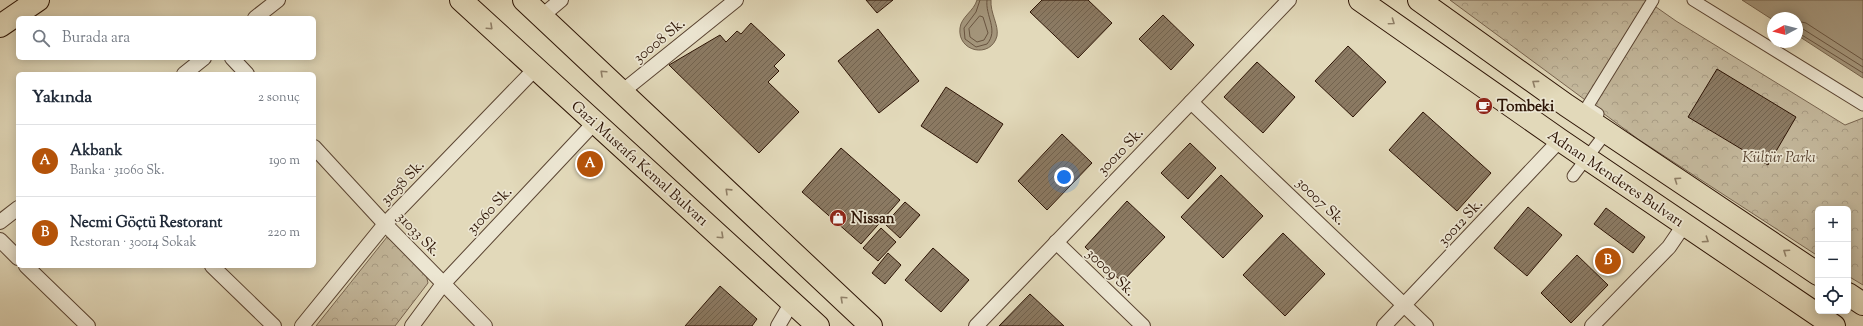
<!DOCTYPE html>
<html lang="tr">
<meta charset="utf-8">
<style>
body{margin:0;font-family:"Sorts Mill Goudy",serif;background:#f6f6f7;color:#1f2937}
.controls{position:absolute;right:12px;bottom:12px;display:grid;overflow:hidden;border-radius:6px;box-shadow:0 2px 10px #0003}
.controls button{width:36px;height:36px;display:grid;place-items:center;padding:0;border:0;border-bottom:1px solid #e0e1e3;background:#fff;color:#1f2937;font:20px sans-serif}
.compass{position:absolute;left:1767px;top:12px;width:36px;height:36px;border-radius:50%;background:#fff;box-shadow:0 2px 10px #0003;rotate:263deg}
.you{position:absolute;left:1064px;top:177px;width:14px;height:14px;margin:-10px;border:3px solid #fff;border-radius:50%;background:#1a73e8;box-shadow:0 0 0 6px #1a73e833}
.badge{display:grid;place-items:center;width:26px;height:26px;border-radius:50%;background:#b45309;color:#fff;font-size:13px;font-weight:700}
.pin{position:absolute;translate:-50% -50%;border:2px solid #fff;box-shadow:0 1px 4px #0006}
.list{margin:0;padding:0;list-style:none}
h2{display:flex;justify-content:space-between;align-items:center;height:52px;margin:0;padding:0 16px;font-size:17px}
h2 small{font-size:13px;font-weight:400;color:#747a83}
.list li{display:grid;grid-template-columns:26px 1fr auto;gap:12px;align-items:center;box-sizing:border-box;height:72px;padding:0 16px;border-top:1px solid #e0e1e3}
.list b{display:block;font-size:15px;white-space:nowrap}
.list p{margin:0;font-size:13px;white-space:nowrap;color:#747a83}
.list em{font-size:13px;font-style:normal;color:#747a83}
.icon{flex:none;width:22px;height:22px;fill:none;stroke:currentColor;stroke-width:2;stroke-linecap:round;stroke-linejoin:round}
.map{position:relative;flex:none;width:1863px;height:326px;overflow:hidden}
.search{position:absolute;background:#fff;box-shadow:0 2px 10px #0003;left:16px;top:16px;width:300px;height:44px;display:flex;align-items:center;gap:10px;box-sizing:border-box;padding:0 14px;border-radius:6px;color:#747a83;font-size:15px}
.panel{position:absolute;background:#fff;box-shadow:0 2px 10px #0003;left:16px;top:72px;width:300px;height:196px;border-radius:6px}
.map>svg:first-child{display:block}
</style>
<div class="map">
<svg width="1863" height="326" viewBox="0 0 1863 326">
<defs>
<pattern id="forest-crowns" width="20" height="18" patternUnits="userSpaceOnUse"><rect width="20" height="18" fill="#c3b79b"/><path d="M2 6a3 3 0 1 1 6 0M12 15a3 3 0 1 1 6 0" fill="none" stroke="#a89c84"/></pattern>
<pattern id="building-hatch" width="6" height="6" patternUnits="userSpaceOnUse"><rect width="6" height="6" fill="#8b7a63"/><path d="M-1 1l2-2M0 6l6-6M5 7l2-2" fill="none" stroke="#72634f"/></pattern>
</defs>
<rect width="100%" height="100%" fill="#e2d9ba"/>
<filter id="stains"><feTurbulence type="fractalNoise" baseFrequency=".005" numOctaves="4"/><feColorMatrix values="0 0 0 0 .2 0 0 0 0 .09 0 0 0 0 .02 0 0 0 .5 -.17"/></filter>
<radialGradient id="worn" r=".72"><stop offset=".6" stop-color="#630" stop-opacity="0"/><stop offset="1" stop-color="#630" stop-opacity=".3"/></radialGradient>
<g fill="url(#forest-crowns)" stroke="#786550">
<polygon points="1450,0 1646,0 1676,21 1845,125 1863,118 1863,285 1848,276 1848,209 1818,209 1818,256 1638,139"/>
<polygon points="387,237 426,274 428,283 395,326 316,326"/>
</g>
<g fill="#a4967c" stroke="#74624c">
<path d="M977,0H991C990,13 999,25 997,36C991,59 957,52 960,28C961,17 974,11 977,0Z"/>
<polygon points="1742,0 1863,0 1863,78 1797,35 1797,18 1773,18 1773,20"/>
</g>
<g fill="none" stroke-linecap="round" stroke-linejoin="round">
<g stroke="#685440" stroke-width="1">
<path d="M980,0L976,12L964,28L965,39L976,47L987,44C999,30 985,16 987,0"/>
<polygon points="980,16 983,17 988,33 984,40 977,42 970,37 969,29"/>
<polyline points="1797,21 1806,23 1863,60"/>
<polyline points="1797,27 1803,29 1863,67"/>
<polyline points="1797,32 1863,73"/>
</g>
</g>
<g fill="url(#building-hatch)" stroke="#2c1304">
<polygon points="866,0 893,0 877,13"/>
<polygon points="1042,0 1088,0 1112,23 1078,58 1030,12"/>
<polygon points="1163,15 1194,45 1171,70 1139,39"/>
<polygon points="751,23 785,55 774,66 779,71 768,82 799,112 759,153 669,65 720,35 726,42 737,31 741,34"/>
<polygon points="878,29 919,81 879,113 838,61"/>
<polygon points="1348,46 1386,82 1353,117 1315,81"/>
<polygon points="1257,62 1295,97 1263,133 1224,97"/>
<polygon points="1717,69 1796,117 1768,165 1688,117"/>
<polygon points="946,87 1003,124 977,163 921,126"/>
<polygon points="1423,112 1491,173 1457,211 1389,150"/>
<polygon points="1062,134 1092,163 1047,210 1018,181"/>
<polygon points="1190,143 1216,168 1188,199 1161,173"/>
<polygon points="841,148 900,200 861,244 802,192"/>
<polygon points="1221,175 1263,216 1223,258 1181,217"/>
<polygon points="1127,201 1165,237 1122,282 1085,247"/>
<polygon points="905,202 920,215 900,238 885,224"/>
<polygon points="1528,207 1562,235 1527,276 1494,248"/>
<polygon points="1606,208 1645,237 1633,253 1594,224"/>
<polygon points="881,228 896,242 878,261 863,248"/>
<polygon points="1283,233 1325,274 1285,316 1243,275"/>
<polygon points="933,248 969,280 941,312 905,280"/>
<polygon points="888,253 901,265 885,284 872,273"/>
<polygon points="1577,255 1608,285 1571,323 1541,293"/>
<polygon points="720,286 757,319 752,326 685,326"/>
<polygon points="1030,294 1064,326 999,326"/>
</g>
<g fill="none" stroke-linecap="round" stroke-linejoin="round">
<defs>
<g id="pedestrian">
<polyline points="1693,0 1863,105"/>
<polyline points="1598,114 1587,107 1653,0"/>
<polyline points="1573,176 1608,130"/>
</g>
<g id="minor">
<polyline points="542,16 561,0"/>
<polyline points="255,18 278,0"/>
<polyline points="232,58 247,74"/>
<polyline points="184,74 204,58"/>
<polyline points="623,91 736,0"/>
<polyline points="1191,102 1426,326"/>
<polyline points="314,147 385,224 485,326"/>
<polyline points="0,222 18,208"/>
<polyline points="0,240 18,258"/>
<polyline points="1056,242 1143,326"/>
<polyline points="26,266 88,326"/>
<polyline points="212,266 274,326"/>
<polyline points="302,326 385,224 535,69"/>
<polyline points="412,326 443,284 596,121"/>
<polyline points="778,326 792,302"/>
<polyline points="976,326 1289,0"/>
<polyline points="1384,326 1560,140"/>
<polyline points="1592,326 1669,247 1684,225"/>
</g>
<g id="primary">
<polyline points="1360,0 1560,140 1834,326"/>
<polyline points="1419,0 1566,105 1818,274"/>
<polyline points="0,26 38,0"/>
<polyline points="1848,294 1863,304"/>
</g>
<g id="trunk">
<polyline points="461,0 818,326"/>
<polyline points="524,0 871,326"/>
</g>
</defs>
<use href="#pedestrian" stroke="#5a4432" stroke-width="13"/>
<use href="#minor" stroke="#5a4432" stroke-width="16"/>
<use href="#primary" stroke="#2c1304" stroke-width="24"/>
<use href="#trunk" stroke="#2c1304" stroke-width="24"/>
<use href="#pedestrian" stroke="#ece6d2" stroke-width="11"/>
<use href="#minor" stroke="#ece6d2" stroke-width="14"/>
<use href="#primary" stroke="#e2d9ba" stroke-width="22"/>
<use href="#trunk" stroke="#e2d9ba" stroke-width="22"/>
</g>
<defs><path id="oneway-chevron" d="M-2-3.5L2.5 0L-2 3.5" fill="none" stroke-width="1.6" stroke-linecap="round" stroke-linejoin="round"/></defs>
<g stroke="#908068">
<use href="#oneway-chevron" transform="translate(1392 22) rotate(35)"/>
<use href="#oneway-chevron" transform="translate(490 27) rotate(43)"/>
<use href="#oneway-chevron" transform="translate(603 73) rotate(-137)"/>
<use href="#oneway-chevron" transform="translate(1535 83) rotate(-144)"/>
<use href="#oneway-chevron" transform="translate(1677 180) rotate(-146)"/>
<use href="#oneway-chevron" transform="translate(728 191) rotate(-136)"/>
<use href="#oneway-chevron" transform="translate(721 236) rotate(43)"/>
<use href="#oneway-chevron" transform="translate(1706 240) rotate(34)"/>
<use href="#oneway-chevron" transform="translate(1786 252) rotate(-146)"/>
<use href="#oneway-chevron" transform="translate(843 299) rotate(-137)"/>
</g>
<defs>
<symbol id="cafe-disc" viewBox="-11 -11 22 22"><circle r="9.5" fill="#8f2418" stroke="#ece6d2"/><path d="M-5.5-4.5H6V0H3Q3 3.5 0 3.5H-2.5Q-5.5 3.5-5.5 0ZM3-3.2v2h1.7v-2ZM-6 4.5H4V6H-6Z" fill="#fff"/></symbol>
<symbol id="shop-disc" viewBox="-11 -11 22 22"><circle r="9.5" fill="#8f2418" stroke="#ece6d2"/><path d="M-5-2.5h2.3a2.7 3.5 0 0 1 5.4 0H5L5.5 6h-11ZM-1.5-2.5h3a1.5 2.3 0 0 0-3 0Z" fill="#fff"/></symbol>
</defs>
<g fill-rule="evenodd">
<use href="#cafe-disc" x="1474" y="96" width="20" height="20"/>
<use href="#shop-disc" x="828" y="208" width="20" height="20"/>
</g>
<g text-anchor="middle" stroke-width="3.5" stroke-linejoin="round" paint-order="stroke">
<g font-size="15" fill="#2c1304" stroke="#ece6d2">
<text transform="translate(659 40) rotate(-39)" y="5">30008 Sk.</text>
<text transform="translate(1120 151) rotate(-46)" y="5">30010 Sk.</text>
<text transform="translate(640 163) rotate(42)" y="5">Gazi Mustafa Kemal Bulvarı</text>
<text transform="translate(1616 178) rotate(34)" y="5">Adnan Menderes Bulvarı</text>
<text transform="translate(402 182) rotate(-46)" y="5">31058 Sk.</text>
<text transform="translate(1321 201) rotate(44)" y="5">30007 Sk.</text>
<text transform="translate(489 210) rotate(-47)" y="5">31060 Sk.</text>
<text transform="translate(1460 222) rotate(-47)" y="5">30012 Sk.</text>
<text transform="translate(419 234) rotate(46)" y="5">31033 Sk.</text>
<text transform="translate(1111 272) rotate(44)" y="5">30009 Sk.</text>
</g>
<g font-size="15" font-weight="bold" fill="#2c1304" stroke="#ece6d2" text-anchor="start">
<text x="1497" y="111">Tombeki</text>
<text x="851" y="223">Nissan</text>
</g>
<g font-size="15" font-style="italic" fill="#594431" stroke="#ece6d2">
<text x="1779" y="162">Kültür Parkı</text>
</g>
</g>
<rect width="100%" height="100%" filter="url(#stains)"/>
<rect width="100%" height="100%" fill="url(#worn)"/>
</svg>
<div class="controls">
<button>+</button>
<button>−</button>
<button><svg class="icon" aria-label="locate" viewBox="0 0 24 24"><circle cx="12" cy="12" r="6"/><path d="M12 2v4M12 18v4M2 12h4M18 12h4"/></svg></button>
</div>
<svg class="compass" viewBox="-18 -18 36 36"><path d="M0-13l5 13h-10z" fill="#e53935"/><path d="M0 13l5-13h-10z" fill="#747a83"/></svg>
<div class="you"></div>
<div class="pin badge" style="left:590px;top:164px">A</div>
<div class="pin badge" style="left:1608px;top:261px">B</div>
<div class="search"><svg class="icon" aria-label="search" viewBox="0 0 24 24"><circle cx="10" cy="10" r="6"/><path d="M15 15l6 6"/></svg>Burada ara</div>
<section class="panel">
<h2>Yakında<small>2 sonuç</small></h2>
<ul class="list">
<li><span class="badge">A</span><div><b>Akbank</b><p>Banka · 31060 Sk.</p></div><em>190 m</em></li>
<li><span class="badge">B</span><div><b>Necmi Göçtü Restorant</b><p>Restoran · 30014 Sokak</p></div><em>220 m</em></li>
</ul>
</section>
</div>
